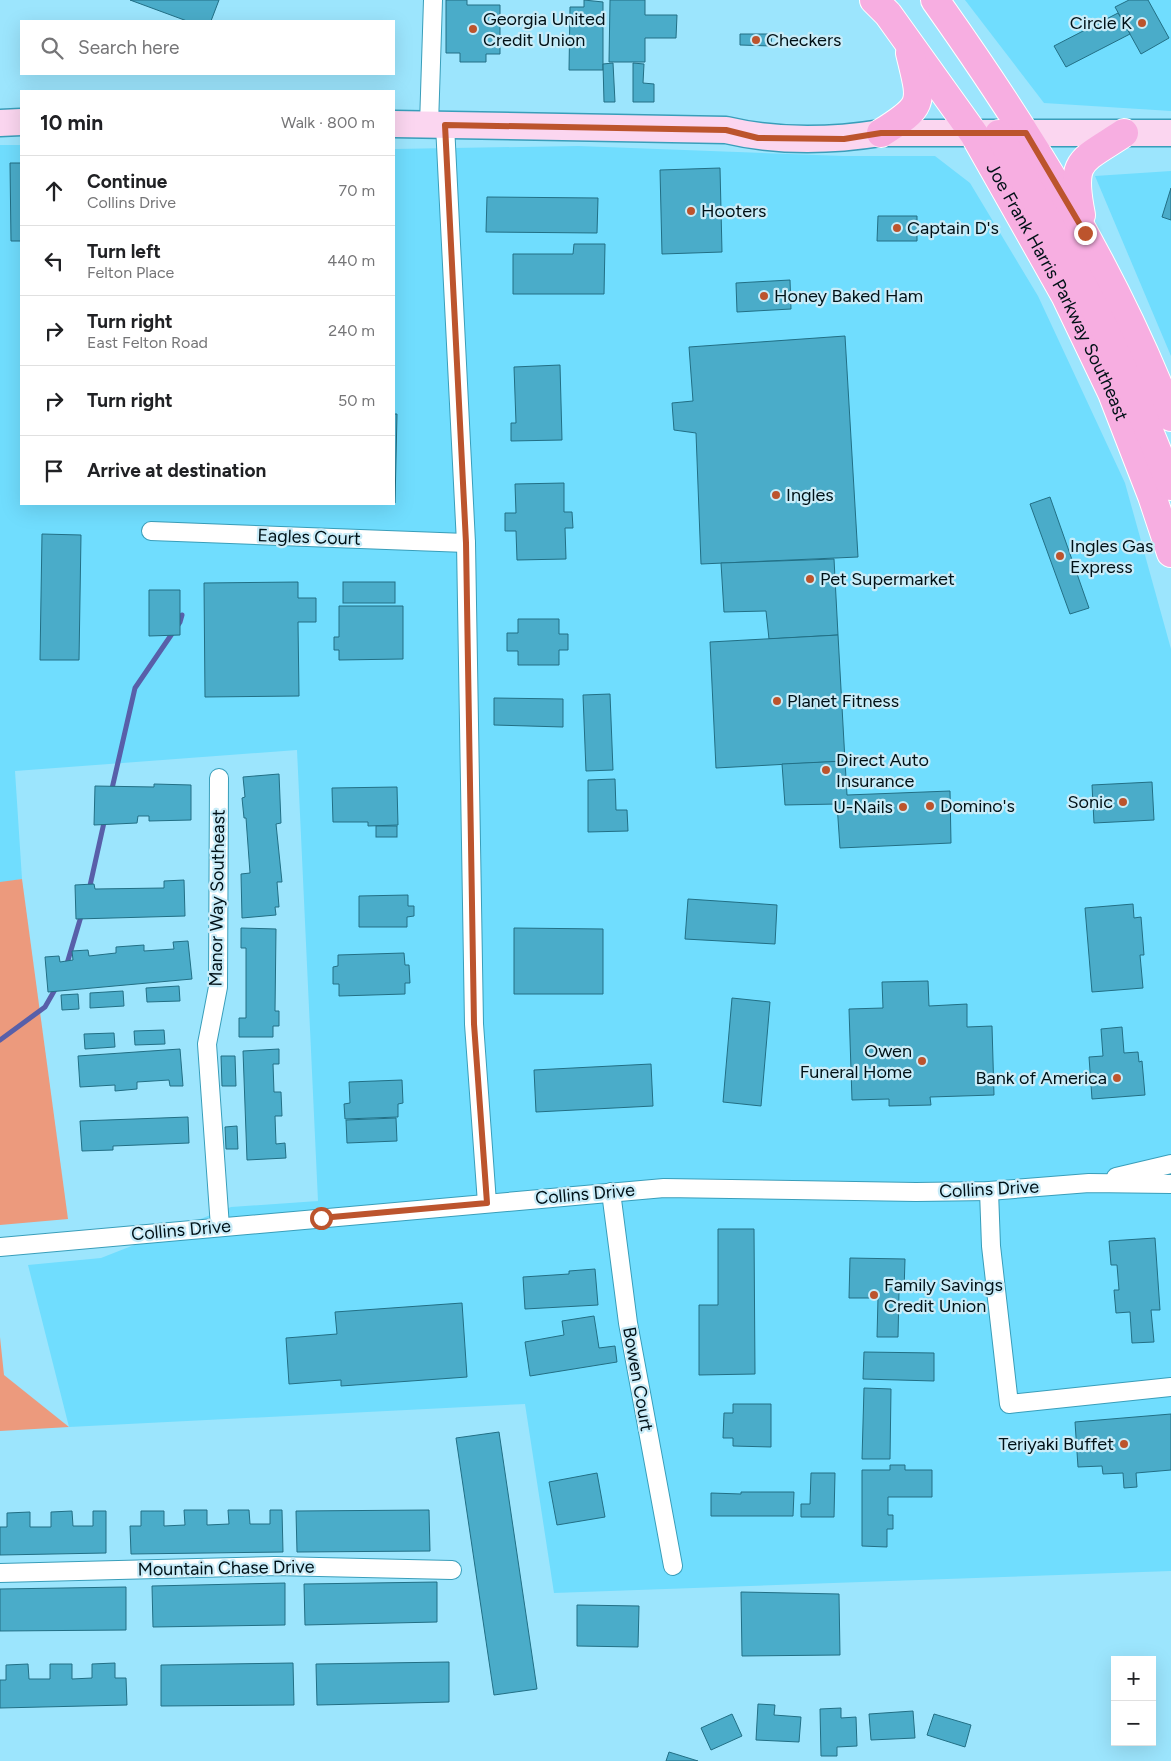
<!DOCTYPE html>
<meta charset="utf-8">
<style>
body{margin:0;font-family:Figtree,sans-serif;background:#f6f6f6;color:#202124}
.controls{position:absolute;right:15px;bottom:15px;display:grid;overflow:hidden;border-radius:0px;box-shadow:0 5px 20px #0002}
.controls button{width:45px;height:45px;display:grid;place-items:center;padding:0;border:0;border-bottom:1px solid #e0e0e0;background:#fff;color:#202124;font:25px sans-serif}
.stop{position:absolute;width:15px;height:15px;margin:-11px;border:4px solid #bc542d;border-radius:50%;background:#fff}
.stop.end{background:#bc542d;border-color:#fff;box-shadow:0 1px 5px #0008}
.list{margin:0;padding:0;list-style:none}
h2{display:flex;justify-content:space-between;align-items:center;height:65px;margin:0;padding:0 20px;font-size:21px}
h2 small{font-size:16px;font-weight:400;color:#757577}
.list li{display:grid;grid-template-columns:32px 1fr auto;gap:15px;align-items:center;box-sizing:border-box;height:70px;padding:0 20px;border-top:1px solid #e0e0e0}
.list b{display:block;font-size:19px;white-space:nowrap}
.list p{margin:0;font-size:16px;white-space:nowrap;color:#757577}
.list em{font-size:16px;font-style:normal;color:#757577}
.icon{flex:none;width:28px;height:28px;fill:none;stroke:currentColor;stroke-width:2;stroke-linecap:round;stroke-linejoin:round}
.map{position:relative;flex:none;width:1171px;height:1761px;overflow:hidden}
.search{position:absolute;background:#fff;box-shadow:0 5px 20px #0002;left:20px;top:20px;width:375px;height:55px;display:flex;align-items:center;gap:12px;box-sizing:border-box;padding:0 18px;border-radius:0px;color:#757577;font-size:19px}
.panel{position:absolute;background:#fff;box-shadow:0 5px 20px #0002;left:20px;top:90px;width:375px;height:415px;border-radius:0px}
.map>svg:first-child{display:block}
</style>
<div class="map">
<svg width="1171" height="1761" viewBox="0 0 1171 1761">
<rect width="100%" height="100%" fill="#9ce5fd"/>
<g fill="#70ddfe">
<polygon points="965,0 1171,0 1171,111 1044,103"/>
<polygon points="0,145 21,145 21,504 394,504 394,149 578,146 843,156 935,156 970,183 1038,296 1125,483 1171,649 1171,1571 554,1593 525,1404 69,1427 28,1265 101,1258 231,1207 318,1201 297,750 15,771 22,879 0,883"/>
<polygon points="1171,171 1171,356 1095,176"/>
</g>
<g fill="#ec9a7d">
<polygon points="22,879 68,1219 0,1225 0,882"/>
<polygon points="0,1337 4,1375 69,1427 0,1431"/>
</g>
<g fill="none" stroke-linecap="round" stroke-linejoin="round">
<g stroke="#585fa9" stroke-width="5">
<polyline points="111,793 135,688 180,622 182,615"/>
<polyline points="89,890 105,818"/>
<polyline points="66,967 82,913"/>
<polyline points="0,1040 45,1007 57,986"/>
</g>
</g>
<g fill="#4aacc9" stroke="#226f85">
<polygon points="130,0 219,0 211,21 187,21"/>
<polygon points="446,0 467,0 467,5 500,5 500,54 486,54 486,62 460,62 460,53 446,53"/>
<polygon points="584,0 603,2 603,70 569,70 570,7 584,7"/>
<polygon points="610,0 645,0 645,15 677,15 676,38 645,38 645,62 609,62"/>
<polygon points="1129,0 1148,0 1169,38 1141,54 1115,7"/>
<polygon points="1118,13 1130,34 1066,67 1054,46"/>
<polygon points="740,34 772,34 771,46 740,45"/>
<polygon points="613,63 615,102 604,102 603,64"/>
<polygon points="633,63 644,64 643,83 654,84 654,102 633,102"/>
<polygon points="10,163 21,163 21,241 11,241"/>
<polygon points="720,168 722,252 662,254 660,170"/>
<polygon points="1171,188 1171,220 1162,217"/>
<polygon points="487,197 598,198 597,233 486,232"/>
<polygon points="878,216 917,216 917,241 877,241"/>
<polygon points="574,244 605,244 604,294 513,294 513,254 573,254"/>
<polygon points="790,280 791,309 737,312 736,283"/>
<polygon points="845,336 858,557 701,564 696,433 674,430 672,403 693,401 689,347"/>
<polygon points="560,365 562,440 511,441 511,423 516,423 514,367"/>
<polygon points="394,414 397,414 395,503 394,503"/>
<polygon points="564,483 564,512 572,512 573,528 565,528 566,559 517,560 516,531 505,531 505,513 516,513 515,484"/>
<polygon points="1050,497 1089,608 1070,614 1030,504"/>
<polygon points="42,534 81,535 79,660 40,660"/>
<polygon points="834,559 838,635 769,639 766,611 724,612 721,563"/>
<polygon points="298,582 298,598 316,598 316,622 298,622 299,696 205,697 204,583"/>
<rect x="343" y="582" width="52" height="21"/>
<polygon points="149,590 180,590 180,635 149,636"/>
<polygon points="339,606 403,606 403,659 339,660 339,650 334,650 334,637 339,637"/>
<polygon points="518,619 559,619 559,634 568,634 568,650 559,650 559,665 518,665 518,651 507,651 507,633 518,633"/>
<polygon points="838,635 845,761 716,768 710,642"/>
<polygon points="610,694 613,770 586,771 583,695"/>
<polygon points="494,698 563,699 563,727 494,725"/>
<polygon points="845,761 847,795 950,791 951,843 840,848 837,804 785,805 782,764"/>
<polygon points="279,774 281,823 276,824 282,882 277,882 279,907 275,907 276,915 242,918 241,874 250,873 246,818 244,818 242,798 245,797 243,777"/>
<polygon points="615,779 616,810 627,810 628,831 588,832 588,780"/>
<polygon points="1152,782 1154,820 1094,823 1092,785"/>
<polygon points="154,784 191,785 191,820 149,821 149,816 138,816 137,823 94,825 95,786 154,787"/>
<polygon points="397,787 398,825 368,826 368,822 333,822 332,788"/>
<rect x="376" y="826" width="21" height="11"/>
<polygon points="184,880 185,916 76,919 75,885 94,884 95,889 164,888 164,881"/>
<polygon points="408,895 408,906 414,906 414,916 407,917 407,927 359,927 359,896"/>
<polygon points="688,899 777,905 775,944 685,939"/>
<polygon points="1133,904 1134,918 1141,917 1144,955 1140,955 1143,988 1092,992 1085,908"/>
<polygon points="241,928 276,929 275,1011 279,1011 279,1026 273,1026 273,1037 239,1037 239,1018 246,1018 246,948 241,948"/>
<polygon points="514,928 603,929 603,994 514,994"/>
<polygon points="188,941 192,979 48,992 45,957 59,956 60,962 73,960 72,951 88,950 89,956 116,953 116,947 144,945 144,951 174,949 173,942"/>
<polygon points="404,953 405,965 409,965 410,983 405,983 405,994 339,996 339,984 333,984 333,967 338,966 338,955"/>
<polygon points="928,981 929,1006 967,1004 967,1027 992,1026 994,1095 930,1097 931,1105 889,1106 889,1099 852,1100 849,1009 883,1008 882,982"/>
<polygon points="179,986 180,1001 147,1002 146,988"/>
<polygon points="123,991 124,1006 90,1008 90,993"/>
<polygon points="78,994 79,1009 62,1010 61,995"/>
<polygon points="732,998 770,1002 761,1106 723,1102"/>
<polygon points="1122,1027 1124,1053 1138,1052 1139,1062 1142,1061 1145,1095 1092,1099 1089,1057 1103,1056 1101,1029"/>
<polygon points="164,1030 165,1044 135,1045 134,1031"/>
<polygon points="114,1033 115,1047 85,1049 84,1034"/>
<polygon points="180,1049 183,1086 170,1086 169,1080 137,1082 137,1089 115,1091 115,1085 80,1087 78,1056"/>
<polygon points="279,1049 279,1064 273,1064 274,1092 281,1092 282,1116 275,1116 276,1144 285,1143 286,1158 247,1160 243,1051"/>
<polygon points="221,1056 235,1056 236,1086 222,1086"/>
<polygon points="651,1064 653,1106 536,1112 534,1070"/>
<polygon points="402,1080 403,1103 398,1104 398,1117 345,1119 344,1104 350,1103 349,1082"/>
<polygon points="188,1117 189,1143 113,1146 113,1150 82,1151 80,1121"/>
<polygon points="396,1118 397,1141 347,1143 346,1120"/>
<polygon points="237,1126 238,1149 226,1149 225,1127"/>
<polygon points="718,1229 754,1229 755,1374 699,1375 699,1305 718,1305"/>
<polygon points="1155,1238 1160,1310 1151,1310 1154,1342 1132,1343 1130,1312 1116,1313 1114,1290 1119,1290 1117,1265 1111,1265 1109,1241"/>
<polygon points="850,1258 905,1259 904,1292 899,1292 898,1337 877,1337 878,1298 849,1298"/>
<polygon points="595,1269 598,1305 525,1309 523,1277 569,1274 569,1271"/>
<polygon points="462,1303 467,1377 341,1386 341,1380 289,1384 286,1338 337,1334 335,1312"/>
<polygon points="594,1316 599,1348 615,1346 617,1362 530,1376 525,1342 564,1335 562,1321"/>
<polygon points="864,1352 934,1353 934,1381 863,1379"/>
<polygon points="864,1388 891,1389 890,1459 862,1459"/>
<polygon points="733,1404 771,1404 771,1447 733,1446 733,1438 723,1438 724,1413 733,1413"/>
<polygon points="1171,1414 1171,1470 1136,1473 1137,1487 1124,1488 1123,1473 1103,1474 1102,1466 1078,1467 1075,1422"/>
<polygon points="499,1432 537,1689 494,1695 456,1438"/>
<polygon points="890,1465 905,1465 905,1470 932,1470 932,1497 888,1497 888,1515 893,1515 893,1529 887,1529 887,1547 862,1546 862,1470 890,1470"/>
<polygon points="597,1473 605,1517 557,1525 549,1482"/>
<polygon points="811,1473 835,1473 834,1517 801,1517 801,1504 810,1504"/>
<polygon points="741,1492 794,1492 793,1516 711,1516 711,1493 741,1494"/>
<polygon points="184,1510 207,1510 207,1525 229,1524 228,1510 249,1510 250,1524 270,1524 270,1510 282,1510 283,1552 131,1554 130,1526 141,1526 141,1511 164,1511 164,1526 185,1525"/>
<polygon points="429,1510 430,1551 297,1552 296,1511"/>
<polygon points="72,1511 73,1526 93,1526 93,1511 106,1511 106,1553 0,1555 0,1527 7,1527 7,1513 30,1512 30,1527 51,1527 51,1512"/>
<polygon points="437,1582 437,1622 305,1625 304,1584"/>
<polygon points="285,1583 285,1625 153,1627 152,1586"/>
<polygon points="126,1587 126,1630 0,1631 0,1589"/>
<polygon points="741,1592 839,1594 840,1655 742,1656"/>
<polygon points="577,1605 639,1606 638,1647 577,1646"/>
<polygon points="449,1662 449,1702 317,1705 316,1664"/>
<polygon points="115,1663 115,1678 126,1678 127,1705 0,1708 0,1680 6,1680 6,1665 28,1664 29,1679 50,1679 50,1664 72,1664 72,1679 92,1678 92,1664"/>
<polygon points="293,1663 294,1705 161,1706 161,1665"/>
<polygon points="758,1704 775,1705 774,1715 801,1717 799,1742 756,1740"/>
<polygon points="841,1708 841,1718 856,1717 857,1746 837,1747 837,1756 821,1756 820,1709"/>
<polygon points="913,1711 915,1738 871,1740 869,1714"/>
<polygon points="732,1714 742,1736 711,1750 701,1728"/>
<polygon points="934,1714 971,1725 965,1747 927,1735"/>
<polygon points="669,1752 698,1761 666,1761"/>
</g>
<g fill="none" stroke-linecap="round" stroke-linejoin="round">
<defs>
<g id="street">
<polyline points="429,125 433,0"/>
<polyline points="445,125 466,543 474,1024 487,1203"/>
<polyline points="151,531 466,543"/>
<polyline points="219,778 218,987 207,1044 220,1227"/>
<polyline points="1116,1177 1171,1164"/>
<polyline points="989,1191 991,1246 1009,1404 1171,1387"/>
<polyline points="611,1192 628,1323 673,1566"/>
<polyline points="0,1247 664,1188 916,1192 989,1191 1089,1183 1171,1184"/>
<polyline points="0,1573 275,1566 452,1570"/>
</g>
<g id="secondary">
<polyline points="0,123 21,122"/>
<path d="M394,124L726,130C777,142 830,141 881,133H1171"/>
</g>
<g id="primary">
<path id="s1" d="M874,0L888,14L974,134L1065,295L1112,393L1152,496L1171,553"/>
<path d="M935,0C1028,131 1113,267 1171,417"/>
<path d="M881,133C926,105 922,103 910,53"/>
<path d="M999,134C1028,189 1061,242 1089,297C1120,359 1146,422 1171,486"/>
<path d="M1081,215C1070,159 1080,162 1124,133"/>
</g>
</defs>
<use href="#street" stroke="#399eba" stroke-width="20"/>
<use href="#secondary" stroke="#399eba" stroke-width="29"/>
<use href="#primary" stroke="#fff" stroke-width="30"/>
<use href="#street" stroke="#fff" stroke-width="18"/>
<use href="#secondary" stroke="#fbd6f0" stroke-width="26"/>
<use href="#primary" stroke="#f7aee1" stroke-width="28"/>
</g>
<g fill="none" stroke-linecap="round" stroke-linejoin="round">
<polyline stroke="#bc542d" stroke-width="6" points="321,1218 487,1203 474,1024 466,543 445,125 726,130 758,138 844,139 881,133 1026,133 1085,233"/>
</g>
<g fill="#bc542d" stroke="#c9ecf8" stroke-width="2">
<circle cx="1142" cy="23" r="5"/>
<circle cx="473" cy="29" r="5"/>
<circle cx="756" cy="40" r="5"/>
<circle cx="691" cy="211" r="5"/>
<circle cx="897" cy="228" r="5"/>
<circle cx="764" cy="296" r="5"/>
<circle cx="776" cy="495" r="5"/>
<circle cx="1060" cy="556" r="5"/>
<circle cx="810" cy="579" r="5"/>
<circle cx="777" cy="701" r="5"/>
<circle cx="826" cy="770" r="5"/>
<circle cx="1123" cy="802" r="5"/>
<circle cx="930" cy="806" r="5"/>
<circle cx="903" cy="807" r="5"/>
<circle cx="922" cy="1061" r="5"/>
<circle cx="1117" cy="1078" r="5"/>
<circle cx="874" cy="1295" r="5"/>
<circle cx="1124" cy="1444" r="5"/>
</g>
<g text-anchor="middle" stroke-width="4.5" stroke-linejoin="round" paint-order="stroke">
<g font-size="18" fill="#001117" stroke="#c9ecf8" text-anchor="start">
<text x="483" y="25">Georgia United<tspan x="483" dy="21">Credit Union</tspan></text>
<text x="1132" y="29" text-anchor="end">Circle K</text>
<text x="766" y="46">Checkers</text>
<text x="701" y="217">Hooters</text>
<text x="907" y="234">Captain D's</text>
<text x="774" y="302">Honey Baked Ham</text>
<text x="786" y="501">Ingles</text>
<text x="1070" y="552">Ingles Gas<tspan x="1070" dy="21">Express</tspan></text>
<text x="820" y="585">Pet Supermarket</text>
<text x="787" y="707">Planet Fitness</text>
<text x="836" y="766">Direct Auto<tspan x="836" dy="21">Insurance</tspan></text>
<text x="1113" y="808" text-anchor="end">Sonic</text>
<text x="940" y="812">Domino's</text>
<text x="893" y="813" text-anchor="end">U-Nails</text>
<text x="912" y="1057" text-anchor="end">Owen<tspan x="912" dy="21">Funeral Home</tspan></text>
<text x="1107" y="1084" text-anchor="end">Bank of America</text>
<text x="884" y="1291">Family Savings<tspan x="884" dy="21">Credit Union</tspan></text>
<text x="1114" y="1450" text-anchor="end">Teriyaki Buffet</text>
</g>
<g font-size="18" fill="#001117" stroke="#c9ecf8">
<text dy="6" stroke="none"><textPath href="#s1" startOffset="346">Joe Frank Harris Parkway Southeast</textPath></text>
<text transform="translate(309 537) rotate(2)" y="6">Eagles Court</text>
<text transform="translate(217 898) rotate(-89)" y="6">Manor Way Southeast</text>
<text transform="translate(989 1189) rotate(-3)" y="6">Collins Drive</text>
<text transform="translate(585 1194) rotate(-5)" y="6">Collins Drive</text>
<text transform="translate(181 1230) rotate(-5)" y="6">Collins Drive</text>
<text transform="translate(638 1379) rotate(80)" y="6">Bowen Court</text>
<text transform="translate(226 1568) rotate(-1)" y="6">Mountain Chase Drive</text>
</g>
</g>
</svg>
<div class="controls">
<button>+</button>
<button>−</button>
</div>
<div class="stop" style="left:321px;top:1218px"></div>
<div class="stop end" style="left:1085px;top:233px"></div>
<div class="search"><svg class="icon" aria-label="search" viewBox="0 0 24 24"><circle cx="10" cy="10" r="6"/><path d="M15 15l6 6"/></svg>Search here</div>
<section class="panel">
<h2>10 min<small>Walk · 800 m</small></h2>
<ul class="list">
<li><svg class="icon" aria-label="ahead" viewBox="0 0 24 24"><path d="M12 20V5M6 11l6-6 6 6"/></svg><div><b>Continue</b><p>Collins Drive</p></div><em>70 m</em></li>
<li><svg class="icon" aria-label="left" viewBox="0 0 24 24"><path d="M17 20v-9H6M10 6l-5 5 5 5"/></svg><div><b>Turn left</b><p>Felton Place</p></div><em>440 m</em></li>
<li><svg class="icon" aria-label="right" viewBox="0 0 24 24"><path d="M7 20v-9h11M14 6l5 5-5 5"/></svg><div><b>Turn right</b><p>East Felton Road</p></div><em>240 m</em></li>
<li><svg class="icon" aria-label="right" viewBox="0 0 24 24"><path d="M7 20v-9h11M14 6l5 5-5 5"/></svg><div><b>Turn right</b></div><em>50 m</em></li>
<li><svg class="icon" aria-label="arrive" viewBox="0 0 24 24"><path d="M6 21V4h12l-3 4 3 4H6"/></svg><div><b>Arrive at destination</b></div></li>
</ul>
</section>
</div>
